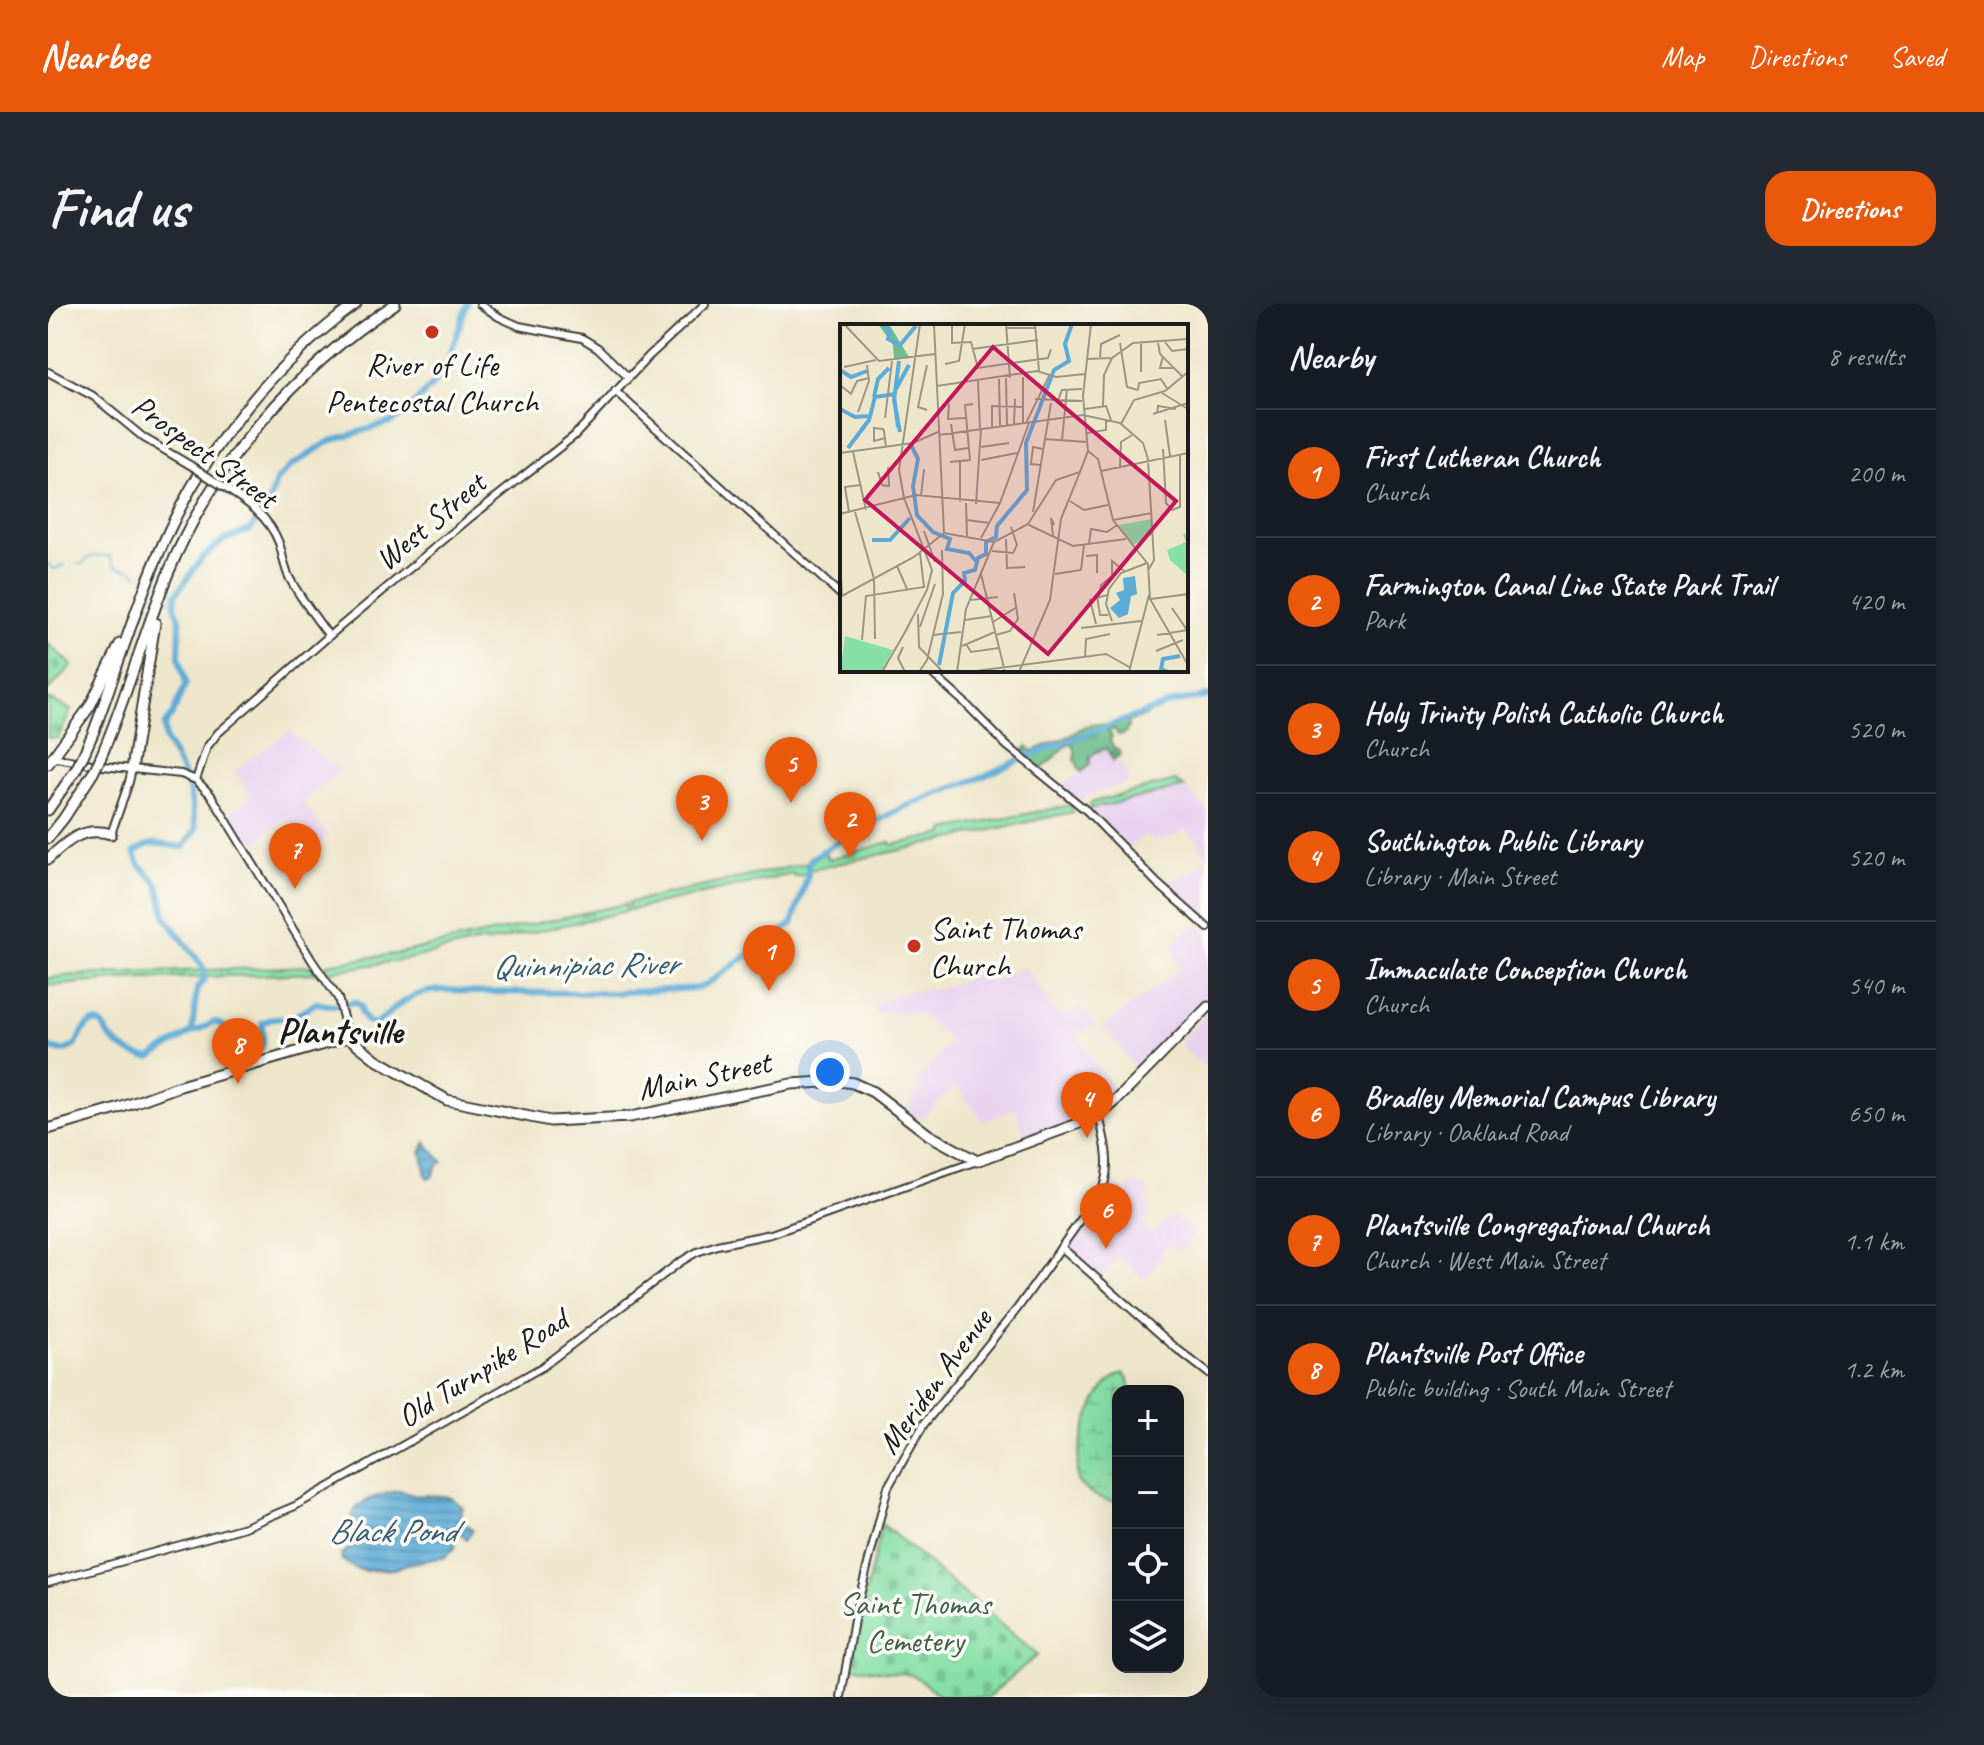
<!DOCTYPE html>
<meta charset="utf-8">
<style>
body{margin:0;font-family:Caveat,sans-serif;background:#242831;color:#f1f3f6}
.controls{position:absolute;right:24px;bottom:24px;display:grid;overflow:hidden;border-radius:16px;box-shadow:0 8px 32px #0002}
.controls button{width:72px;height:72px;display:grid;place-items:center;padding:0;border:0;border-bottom:2px solid #363941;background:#171b24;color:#f1f3f6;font:40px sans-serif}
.you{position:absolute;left:782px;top:768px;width:28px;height:28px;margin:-20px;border:6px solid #fff;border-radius:50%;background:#1a73e8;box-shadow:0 0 0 12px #1a73e833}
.badge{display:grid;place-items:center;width:52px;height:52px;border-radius:50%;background:#ea580c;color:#fff;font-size:26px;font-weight:700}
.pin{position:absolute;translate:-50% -66px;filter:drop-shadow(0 2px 4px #0008)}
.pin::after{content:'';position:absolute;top:42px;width:28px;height:24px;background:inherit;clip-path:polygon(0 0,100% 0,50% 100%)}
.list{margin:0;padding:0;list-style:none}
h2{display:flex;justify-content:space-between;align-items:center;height:104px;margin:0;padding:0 32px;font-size:34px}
h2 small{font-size:26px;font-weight:400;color:#9ea1a6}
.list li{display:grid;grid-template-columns:52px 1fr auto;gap:24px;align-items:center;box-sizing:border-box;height:128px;padding:0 32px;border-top:2px solid #363941}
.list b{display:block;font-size:30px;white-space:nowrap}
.list p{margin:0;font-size:26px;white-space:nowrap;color:#9ea1a6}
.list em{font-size:26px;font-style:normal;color:#9ea1a6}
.icon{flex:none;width:44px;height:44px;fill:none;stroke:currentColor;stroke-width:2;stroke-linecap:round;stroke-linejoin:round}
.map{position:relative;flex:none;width:1160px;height:1393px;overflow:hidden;border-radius:24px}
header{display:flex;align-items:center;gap:48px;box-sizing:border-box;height:112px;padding:0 40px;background:#ea580c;color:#fff}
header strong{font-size:38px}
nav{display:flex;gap:44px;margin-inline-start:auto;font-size:28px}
.intro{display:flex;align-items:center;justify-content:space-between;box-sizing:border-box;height:192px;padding:0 48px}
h1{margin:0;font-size:56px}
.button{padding:20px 36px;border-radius:24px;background:#ea580c;color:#fff;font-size:28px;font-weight:700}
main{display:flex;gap:48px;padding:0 48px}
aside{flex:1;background:#171b24;border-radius:24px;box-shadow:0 8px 32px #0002}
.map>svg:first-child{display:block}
</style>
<header>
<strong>Nearbee</strong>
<nav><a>Map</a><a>Directions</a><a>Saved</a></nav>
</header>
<div class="intro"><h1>Find us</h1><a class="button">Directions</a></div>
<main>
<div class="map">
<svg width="1160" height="1393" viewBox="0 0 1160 1393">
<defs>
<pattern id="forest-firs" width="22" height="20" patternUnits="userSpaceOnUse" patternTransform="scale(2)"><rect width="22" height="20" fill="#6cbe8a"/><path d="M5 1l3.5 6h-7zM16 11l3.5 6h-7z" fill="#589a70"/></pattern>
<pattern id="wetland-marsh" width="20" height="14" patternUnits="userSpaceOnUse" patternTransform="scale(2)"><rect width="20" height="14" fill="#86dfa5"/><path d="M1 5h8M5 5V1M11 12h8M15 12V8" fill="none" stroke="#73bf8d"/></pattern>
<pattern id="cemetery-stones" width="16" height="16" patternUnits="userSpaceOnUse" patternTransform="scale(2)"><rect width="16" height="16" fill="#86dfa5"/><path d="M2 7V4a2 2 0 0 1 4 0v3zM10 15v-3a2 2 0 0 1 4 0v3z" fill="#73bf8d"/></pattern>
<pattern id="park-tufts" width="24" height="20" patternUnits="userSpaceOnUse" patternTransform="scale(2)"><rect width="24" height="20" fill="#86dfa5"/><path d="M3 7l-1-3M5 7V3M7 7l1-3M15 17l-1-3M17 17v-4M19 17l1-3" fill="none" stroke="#73bf8d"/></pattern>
<pattern id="water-rules" width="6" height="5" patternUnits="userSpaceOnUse" patternTransform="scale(2)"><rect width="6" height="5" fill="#5cabd6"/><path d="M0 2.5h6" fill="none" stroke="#4b8aad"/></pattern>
</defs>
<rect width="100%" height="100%" fill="#fdfcf7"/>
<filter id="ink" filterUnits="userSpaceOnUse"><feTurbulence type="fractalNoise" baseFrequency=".0125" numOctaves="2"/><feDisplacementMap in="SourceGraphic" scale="16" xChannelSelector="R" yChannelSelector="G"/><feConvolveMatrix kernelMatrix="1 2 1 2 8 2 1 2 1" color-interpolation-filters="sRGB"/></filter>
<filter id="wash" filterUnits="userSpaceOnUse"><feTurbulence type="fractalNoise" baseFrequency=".006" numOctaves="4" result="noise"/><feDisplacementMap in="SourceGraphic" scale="32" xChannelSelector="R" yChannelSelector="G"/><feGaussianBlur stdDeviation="1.8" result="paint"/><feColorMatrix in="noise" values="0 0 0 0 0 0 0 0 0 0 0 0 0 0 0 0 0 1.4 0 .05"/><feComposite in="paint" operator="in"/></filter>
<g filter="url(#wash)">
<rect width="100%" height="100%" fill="#eee6ca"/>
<g fill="#e8d2ef">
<polygon points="241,427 292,466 255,499 280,531 261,549 239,514 200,545 179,510 203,492 186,467"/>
<polygon points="1059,444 1065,457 1073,459 1081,479 1044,490 1032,497 1013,482 1042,462 1042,453 1048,448"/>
<polygon points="1137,483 1160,508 1160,550 1157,552 1148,536 1137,525 1127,532 1107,537 1097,531 1080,544 1042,505"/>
<polygon points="1160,558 1160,621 1132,597 1120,582 1124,578"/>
<polygon points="1148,620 1160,630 1160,697 1092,770 1055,722 1130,667 1125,641"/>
<polygon points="976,662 1014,715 1033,702 1048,722 1027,731 1071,790 1048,809 978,836 968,804 935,818 908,781 869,818 855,807 874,783 869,778 902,737 871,709 829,709 826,702 842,693 856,688 891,684 925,673 933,667 942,680 961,667 964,671"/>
<polygon points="1160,708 1160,766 1134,744 1133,740 1134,735"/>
<polygon points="1061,877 1079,887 1083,878 1102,885 1099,897 1101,905 1100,911 1096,918 1098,926 1107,927 1125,910 1147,930 1130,948 1119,939 1106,964 1096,975 1071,953 1052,974 1018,943 1018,941 1055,890"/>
</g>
<polygon fill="url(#forest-firs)" stroke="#446d53" stroke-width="2" points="1094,408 1097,412 1080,418 1081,423 1076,430 1070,431 1066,425 1060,427 1064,432 1062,436 1066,444 1070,445 1073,450 1065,457 1059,444 1048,448 1042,453 1042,461 1033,468 1027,456 1028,449 1025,441 1022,440 1016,444 993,466 973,450 979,442 985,447 1022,432 1037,422 1046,420 1061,421"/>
<path fill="url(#wetland-marsh)" stroke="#517e60" stroke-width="2" d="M1075,1069L1081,1075L1082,1087H1070V1197C1055,1198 1038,1188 1029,1177C1027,1148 1044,1080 1075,1069Z"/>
<g fill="url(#cemetery-stones)" stroke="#517e60" stroke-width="2">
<polygon points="0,340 24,361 0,387"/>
<polygon points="0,395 23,406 10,434 0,434"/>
<polygon points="834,1220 989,1351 940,1393 894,1393 865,1371 804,1363 813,1307"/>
</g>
<g fill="url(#park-tufts)" stroke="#517e60" stroke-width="2">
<polygon points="1127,477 1137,483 1042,505 1042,500 1045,498"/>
<polygon points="1024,501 1025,508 771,564 761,567 760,570 746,573 745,570 582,606 580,599 764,558 763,555 777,549 781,555 842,538 844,541 897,530 897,526"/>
<polygon points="577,600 579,607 437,639 436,637 369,653 367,654 278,668 276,664 279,660 346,650"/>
<polygon points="263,662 267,669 69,676 0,682 0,674 28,671"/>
</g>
<g fill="url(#water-rules)" stroke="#3c6479" stroke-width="2">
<path d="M378,838L385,848L395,857L389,862L384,873L380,875C375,868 377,857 373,848Z"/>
<path d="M351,1187L365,1191L397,1192L403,1194L415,1203L412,1215L425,1226L418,1235L413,1229L408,1232L406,1245L397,1253L359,1260L346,1265L317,1267L306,1264L294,1256L293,1251L305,1241L308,1236C307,1229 302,1217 305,1210C309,1196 338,1189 351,1187Z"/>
</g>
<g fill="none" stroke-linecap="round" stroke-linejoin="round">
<g stroke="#5cabd6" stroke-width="2">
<polyline points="0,260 6,265 16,261"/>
<polyline points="30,260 34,260 44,252 62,252 67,262 84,266 90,271"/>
<polyline points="120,295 128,300"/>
</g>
<g stroke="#5cabd6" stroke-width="6">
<path d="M144,728L149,684L156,676L155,663L118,614L110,580L92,561L86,549C106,533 114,542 136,543L148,525L140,479L117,435L116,422L124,411L138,380L131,354L132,315L127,304L128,290L154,254L174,237L202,226L222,197L228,177L243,162L282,137L343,118L356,110L383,83L398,62L419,0"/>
<path d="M0,743L14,747C15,747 24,743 26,742C34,735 37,712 52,719C57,722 56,724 59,729C69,743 86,753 103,753L144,728L153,725L166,718C183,722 193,743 213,744L215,737L214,719L225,714H244L268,699L285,702L307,698L313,703V709L319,718L328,720C337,714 343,706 352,700C372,685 397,684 420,688L563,689L651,684L659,680L744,620L760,571V560L764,554L796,534L856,503L936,472L980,452L1123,399L1160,392"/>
</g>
</g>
</g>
<g filter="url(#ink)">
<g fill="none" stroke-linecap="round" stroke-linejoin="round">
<defs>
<g id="secondary">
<polyline points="432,0 451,13 471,22 534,34 550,44 580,73"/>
<polyline points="0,68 45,92 96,134 147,164"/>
<polyline points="567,87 794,292"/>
<path d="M174,182C198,197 221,212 231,239C235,251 236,264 242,275C253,295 267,313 281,332"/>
<polyline points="880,366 917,399 958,441 1039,507 1109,579 1160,624"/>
<polyline points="3,453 55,462 133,470 148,476 163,491 265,658 290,694 300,733"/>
<polyline points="148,476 159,443 170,429 281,332 423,213 526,132 601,52 657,0"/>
<polyline points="63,530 81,478 84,465"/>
<polyline points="1013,943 1129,1045 1160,1069"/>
<polyline points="0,1278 197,1223 247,1202 494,1063 632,958 649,948 669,941 723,930 929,857"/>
<path d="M793,1393L807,1310L840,1183L876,1120L969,1005L1054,886C1064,861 1057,837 1051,812"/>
</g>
<g id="highway">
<path d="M35,452L46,427C70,362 90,295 118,233C160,141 226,59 308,0"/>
<path d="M52,455C78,395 95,332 119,272C165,160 246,66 347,0"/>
<polyline points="0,460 42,402 72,340"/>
<polyline points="84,465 107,319"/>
<polyline points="0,506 27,467"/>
<polyline points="0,534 16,514 45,469"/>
<path d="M0,555C19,537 35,522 63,530"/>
<polyline points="0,825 69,805 129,783 300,733 329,756 399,796 502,817 582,813 743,780 792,777 805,779 825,788 881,831 929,857 1051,812 1069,796 1160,703"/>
</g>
</defs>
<use href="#secondary" stroke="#3c3a36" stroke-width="10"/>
<use href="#highway" stroke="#3c3a36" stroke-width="13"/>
<use href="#secondary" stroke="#fff" stroke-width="6"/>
<use href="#highway" stroke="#fff" stroke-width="9"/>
<defs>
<polyline id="secondary-bridge" points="147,164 174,182"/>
<g id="highway-bridge">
<polyline points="27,467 35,452"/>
<polyline points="45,469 52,455"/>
</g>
</defs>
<use href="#secondary-bridge" stroke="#3c3a36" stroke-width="10" stroke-linecap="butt"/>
<use href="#highway-bridge" stroke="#3c3a36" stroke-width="13" stroke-linecap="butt"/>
<use href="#secondary-bridge" stroke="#fff" stroke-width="6"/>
<use href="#highway-bridge" stroke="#fff" stroke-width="9"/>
</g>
</g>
<g fill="#c8321e" stroke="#fdfcf7" stroke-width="3">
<circle cx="384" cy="28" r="8"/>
<circle cx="866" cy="642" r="8"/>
</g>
<g text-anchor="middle" stroke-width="7" stroke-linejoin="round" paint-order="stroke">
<g font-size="32" fill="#1c1c1c" stroke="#fdfcf7">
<text x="384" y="71">River of Life<tspan x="384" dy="37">Pentecostal Church</tspan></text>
<text x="882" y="635" text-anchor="start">Saint Thomas<tspan x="882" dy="37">Church</tspan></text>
</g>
<g font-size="32" fill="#1c1c1c" stroke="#fdfcf7">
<text transform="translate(157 147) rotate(36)" y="11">Prospect Street</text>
<text transform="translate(382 217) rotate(-40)" y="11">West Street</text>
<text transform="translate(656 771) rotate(-12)" y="11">Main Street</text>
<text transform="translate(434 1064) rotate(-32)" y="11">Old Turnpike Road</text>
<text transform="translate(886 1077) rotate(-54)" y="11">Meriden Avenue</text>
</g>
<g font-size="32" fill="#41604c" stroke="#fdfcf7">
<text x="867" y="1310">Saint Thomas<tspan x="867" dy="37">Cemetery</tspan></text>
</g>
<g font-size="34" font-style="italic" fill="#395c70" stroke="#fdfcf7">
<text transform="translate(537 660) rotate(-1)" y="12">Quinnipiac River</text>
<text x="344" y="1238">Black Pond</text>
</g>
<g font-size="36" font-weight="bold" fill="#1c1c1c" stroke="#fdfcf7">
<text x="292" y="739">Plantsville</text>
</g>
</g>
<g transform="translate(792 20)">
<rect width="348" height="348" fill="#eee6ca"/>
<path d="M38,0H49L69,33L54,35L53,21Z" fill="#6cbe8a"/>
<path d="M348,209V252L330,236L327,226L346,218L343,210Z" fill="#86dfa5"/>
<path d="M312,195V211L293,221L278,201Z" fill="#86dfa5"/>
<path d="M5,312L53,326L41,348H0Z" fill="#86dfa5"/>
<path d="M295,252L297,270L291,272L288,290L279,294L270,284L280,276L276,269L284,266L283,254Z" fill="#5cabd6"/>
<path fill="none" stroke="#5cabd6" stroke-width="4" d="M42,0L50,7L48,15L60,21L76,2M59,37L54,76L60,108M0,46L11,53L27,47M56,65L69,41M54,72L58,103M34,73L38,55L49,44M0,85L15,93L28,92M70,119L78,135L73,162L77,191L93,208L110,215L107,225L129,229L137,238M8,124L29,96L35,73L55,70M32,216H50L70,194M99,341L113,269L125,257L124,249L135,246L138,234L146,230V218L156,213L157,202L187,166L186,119L214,46L229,37L225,20L232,0M328,348L321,345L323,335L340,332"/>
<path fill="none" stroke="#9a9584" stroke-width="2" d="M4,0L39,37L95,30M94,0L104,209M112,0V19L131,18L138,44L208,34L211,25M166,0L170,54M195,0L199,47M166,4H196M325,18L332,27L348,25M280,19L287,63L298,66M301,19V48M318,19L320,30L342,52M132,25L198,16M323,32L320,44H334M260,33L261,20L280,11M246,35L272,34L293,19L348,15M105,40L119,37L125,0M4,43L36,36M166,54L167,101M159,55L160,102M138,57L140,105M0,61L11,70L17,57L29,54M97,62L197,47L216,53L245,50M298,66L299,59L321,55L328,66M322,69L348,85M195,75L242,77M217,79L222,66L242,65M109,80L108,95L125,94M263,82L264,51L272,34M245,85L266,82L271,96M87,86L78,83L87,41M18,88L29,57L27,41M313,90L348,79M317,90L318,82L336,85M45,94L52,37M325,96L330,132M183,99V53M186,99L209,52M111,100L115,126L128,124M174,100L175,75M281,100L294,76L325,67L348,48M152,104V82L184,83M247,109L266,106V95M99,111L243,91L280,99L303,119L308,135L314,236L309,245M45,114L34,117V104L43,105L44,107L46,123M204,115L246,118M222,116L227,65M141,123L169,119M323,125L326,179L332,186L340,183V131M248,127L258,135L273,196L308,240L310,275L348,341M13,128L26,186M0,129L73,119L98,108M141,136L177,129M110,138L130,136L125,81L133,80M201,141L191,140L193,123L203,125M280,143L281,118L292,111M261,147L348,129M38,148L42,161L49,162L48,143M81,172L84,145M230,177L244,186L268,181M120,178V138M126,179L127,212M136,180L141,105M9,188L5,163L20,161M15,188L34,255L35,315M193,188L211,79M0,190L76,171L160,179M126,196L150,199M273,196L312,189M189,201L233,222L286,215M84,207L95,238M213,212L211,194L214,201M141,214L160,179L189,99M166,215L167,244L185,243M249,220L251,205L267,208L277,201M152,227L173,229L177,221L171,203M246,232L257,231V249M0,234L2,272M57,242L67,265M141,250L165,348M215,250L241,246L244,221M272,252V237L284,247M257,272L260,291H268M259,272L261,261L272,252M0,273L74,233L104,209L154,218M311,275L348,270M131,276L158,273M332,284L347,306M78,290L79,323L103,348M125,296L152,292M272,297L266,280L269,265L281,249L307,239M153,298L177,283M256,300L250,276L267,271M80,303L95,260M241,304L301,297M65,308L87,266L92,246L64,174L59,146L80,0M93,311L121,308M156,311L170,307L178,295L174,269M317,311L348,306M22,316L26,272L84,263L80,229M126,320L131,328L159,324M122,322L155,308M63,323L58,334L65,348M316,327L343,316M245,333L246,315L270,310M42,348L68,303M79,348L87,336L103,270L102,226M117,348L126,285L154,218L188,200L216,156L240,148L248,127L243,72L251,0M128,348L266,330L291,344M179,348L210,276L221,195L240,148M289,348L309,271"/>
<path fill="#c2185b" fill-opacity="0.15" stroke="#c2185b" stroke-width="4" d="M153,23L336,177L208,330L25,176Z"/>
<rect width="348" height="348" fill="none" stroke="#1c1c1c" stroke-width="4"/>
</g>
</svg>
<div class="controls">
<button>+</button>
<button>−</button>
<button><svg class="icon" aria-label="locate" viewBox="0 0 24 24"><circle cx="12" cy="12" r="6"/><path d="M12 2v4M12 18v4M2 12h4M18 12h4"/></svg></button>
<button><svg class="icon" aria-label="layers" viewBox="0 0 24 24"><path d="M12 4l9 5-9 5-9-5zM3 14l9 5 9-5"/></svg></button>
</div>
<div class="you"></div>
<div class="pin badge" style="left:721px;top:687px">1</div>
<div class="pin badge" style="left:802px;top:554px">2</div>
<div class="pin badge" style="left:654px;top:537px">3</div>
<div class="pin badge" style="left:1039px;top:834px">4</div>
<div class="pin badge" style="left:743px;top:499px">5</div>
<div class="pin badge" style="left:1058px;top:945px">6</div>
<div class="pin badge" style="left:247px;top:585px">7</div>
<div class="pin badge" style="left:190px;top:780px">8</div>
</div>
<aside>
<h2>Nearby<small>8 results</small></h2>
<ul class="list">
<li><span class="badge">1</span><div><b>First Lutheran Church</b><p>Church</p></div><em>200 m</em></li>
<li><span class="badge">2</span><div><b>Farmington Canal Line State Park Trail</b><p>Park</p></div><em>420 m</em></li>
<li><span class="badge">3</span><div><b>Holy Trinity Polish Catholic Church</b><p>Church</p></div><em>520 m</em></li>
<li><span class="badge">4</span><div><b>Southington Public Library</b><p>Library · Main Street</p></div><em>520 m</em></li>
<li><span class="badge">5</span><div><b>Immaculate Conception Church</b><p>Church</p></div><em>540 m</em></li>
<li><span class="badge">6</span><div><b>Bradley Memorial Campus Library</b><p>Library · Oakland Road</p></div><em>650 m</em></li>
<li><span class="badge">7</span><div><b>Plantsville Congregational Church</b><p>Church · West Main Street</p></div><em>1.1 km</em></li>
<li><span class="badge">8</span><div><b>Plantsville Post Office</b><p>Public building · South Main Street</p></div><em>1.2 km</em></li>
</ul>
</aside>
</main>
